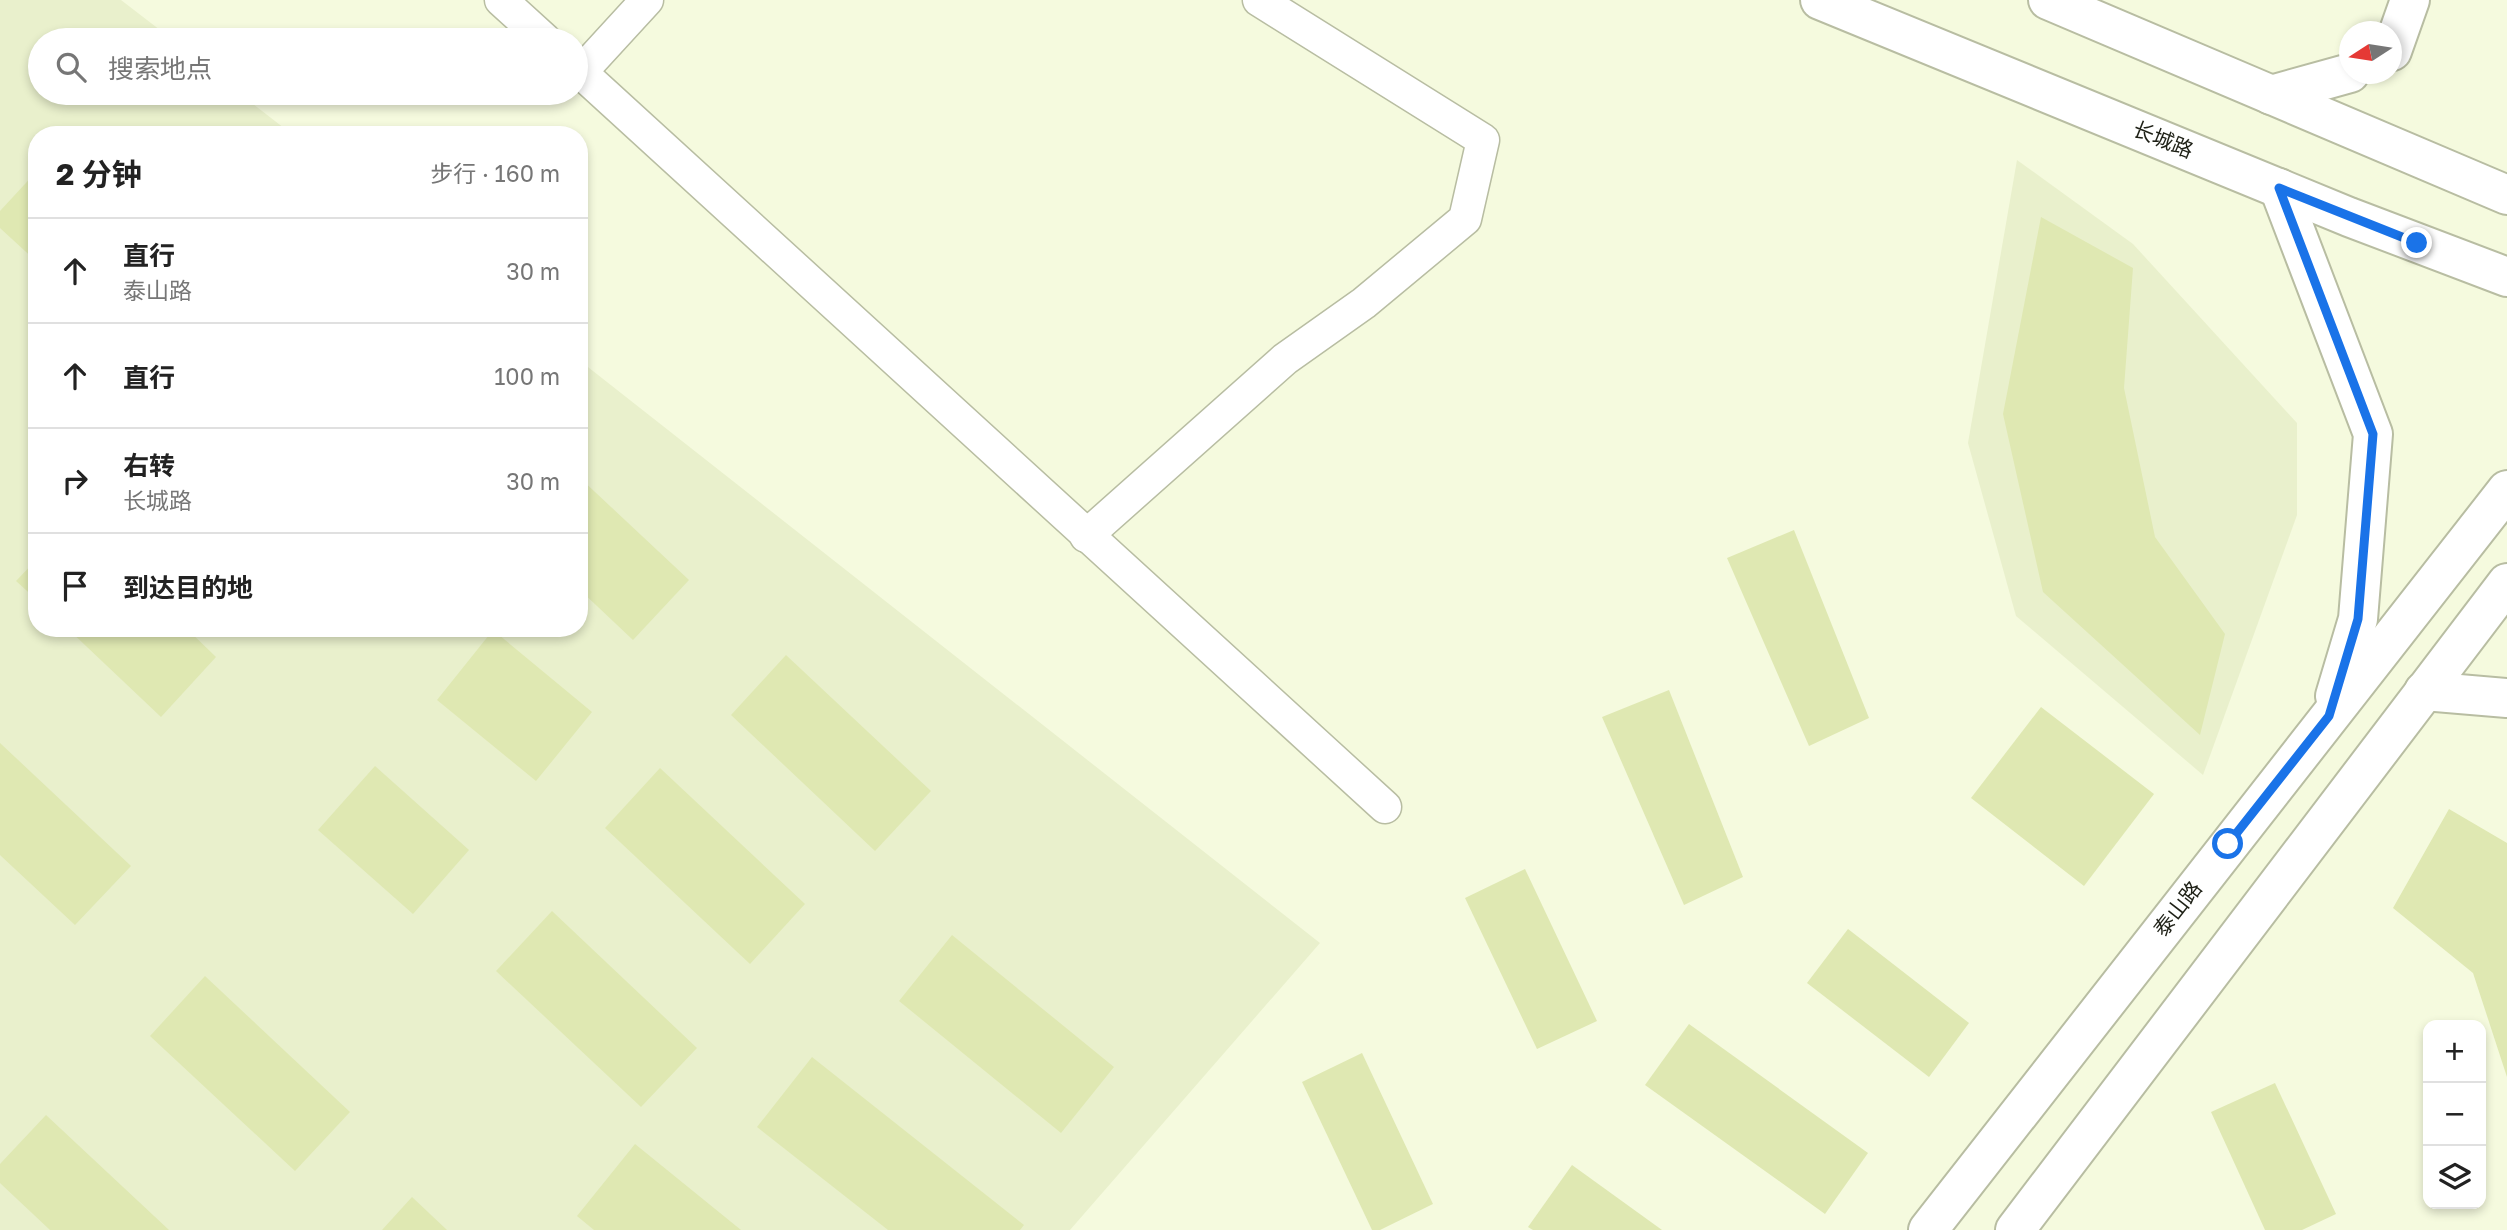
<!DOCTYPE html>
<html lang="zh">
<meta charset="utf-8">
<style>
body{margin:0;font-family:"Golos Text","Noto Sans SC",sans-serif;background:#f2f2f2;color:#222}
.controls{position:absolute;right:21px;bottom:21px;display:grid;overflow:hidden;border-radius:14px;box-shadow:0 4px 10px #0003}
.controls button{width:63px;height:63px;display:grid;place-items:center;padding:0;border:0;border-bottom:2px solid #e0e0e0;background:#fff;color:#222;font:35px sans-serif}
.compass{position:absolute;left:2339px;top:21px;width:63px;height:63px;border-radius:50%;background:#fff;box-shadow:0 4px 10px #0003;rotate:258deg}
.stop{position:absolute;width:21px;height:21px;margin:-16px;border:5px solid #1a73e8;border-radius:50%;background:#fff}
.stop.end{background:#1a73e8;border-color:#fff;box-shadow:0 2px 7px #0008}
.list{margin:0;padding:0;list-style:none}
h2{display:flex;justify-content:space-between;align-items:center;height:91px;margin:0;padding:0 28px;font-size:30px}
h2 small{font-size:23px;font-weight:400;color:#767676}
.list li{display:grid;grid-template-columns:46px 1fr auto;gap:21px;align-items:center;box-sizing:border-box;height:105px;padding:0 28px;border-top:2px solid #e0e0e0}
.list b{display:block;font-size:26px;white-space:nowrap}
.list p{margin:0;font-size:23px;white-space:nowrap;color:#767676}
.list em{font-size:23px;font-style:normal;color:#767676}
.icon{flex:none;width:38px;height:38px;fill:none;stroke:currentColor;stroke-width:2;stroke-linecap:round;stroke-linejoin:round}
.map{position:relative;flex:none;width:2507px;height:1230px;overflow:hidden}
.search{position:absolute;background:#fff;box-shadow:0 4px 10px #0003;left:28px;top:28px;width:560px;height:77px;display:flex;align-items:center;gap:18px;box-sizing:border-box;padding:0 24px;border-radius:38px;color:#767676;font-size:26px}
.panel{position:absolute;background:#fff;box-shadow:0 4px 10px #0003;left:28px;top:126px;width:560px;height:511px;border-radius:28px}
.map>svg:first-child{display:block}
</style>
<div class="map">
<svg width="2507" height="1230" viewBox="0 0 2507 1230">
<rect width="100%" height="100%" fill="#f5fade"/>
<g fill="#e9f0cc">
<polygon points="0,0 121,0 173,40 40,40 40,93 239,93 293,135 37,135 37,628 579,628 579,360 1320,943 1070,1230 0,1230"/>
<polygon points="2017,160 2133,244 2297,423 2297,515 2203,775 2016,616 1968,443"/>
</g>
<g fill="#dfe8b2">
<polygon points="37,171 37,262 0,228 0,211"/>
<polygon points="2041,217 2133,268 2124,388 2155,537 2225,634 2200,735 2043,592 2003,414"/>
<polygon points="579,477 689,580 633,640 579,589"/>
<polygon points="1794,530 1869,718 1809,746 1727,558"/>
<polygon points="37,559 37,600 16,581"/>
<polygon points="67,628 186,628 216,657 161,717"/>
<polygon points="493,630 592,712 536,781 437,700"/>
<polygon points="786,655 931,791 875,851 731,715"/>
<polygon points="1669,690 1743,877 1684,905 1602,717"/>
<polygon points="2041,707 2154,794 2084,886 1971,798"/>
<polygon points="0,743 131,866 75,925 0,855"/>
<polygon points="375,766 469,850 413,914 318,830"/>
<polygon points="660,768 805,904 750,964 605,828"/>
<polygon points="2449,809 2507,843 2507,1077 2473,973 2393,908"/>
<polygon points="1525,869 1597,1021 1537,1049 1465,898"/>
<polygon points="552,911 697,1048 641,1107 496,971"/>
<polygon points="1848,929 1969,1023 1929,1077 1807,983"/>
<polygon points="952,935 1114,1067 1061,1133 899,1001"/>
<polygon points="205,976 350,1112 295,1171 150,1036"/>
<polygon points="1689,1024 1868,1153 1825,1214 1645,1085"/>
<polygon points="1362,1053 1433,1204 1380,1230 1372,1230 1302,1082"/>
<polygon points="812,1057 1024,1225 1020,1230 888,1230 757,1127"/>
<polygon points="2275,1083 2336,1214 2302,1230 2265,1230 2211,1112"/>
<polygon points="46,1115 169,1230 50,1230 0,1183 0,1164"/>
<polygon points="635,1144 741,1230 594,1230 577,1216"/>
<polygon points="1572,1165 1662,1230 1533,1230 1528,1227"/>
<polygon points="412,1197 447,1230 382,1230"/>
</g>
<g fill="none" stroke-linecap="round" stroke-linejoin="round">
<defs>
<g id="minor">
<polyline points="501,0 545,40"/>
<polyline points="576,68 1385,807"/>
<polyline points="580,73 647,0"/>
<polyline points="1086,536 1285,359 1364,303 1465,219 1483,140 1259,0"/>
</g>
<g id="secondary">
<polyline points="2279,188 2373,434 2358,619 2335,696"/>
<polyline points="2424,691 2507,698"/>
<polyline points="1928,1230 2507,490"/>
<polyline points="2015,1230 2507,583"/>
</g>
<g id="primary">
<polyline points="1820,0 2349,217 2507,277"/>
<polyline points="2048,0 2507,195"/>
<polyline points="2392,51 2410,0"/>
<polyline points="2271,95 2350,73"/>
</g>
</defs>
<use href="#minor" stroke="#b8bda2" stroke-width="35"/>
<use href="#secondary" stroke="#b8bda2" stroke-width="42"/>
<use href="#primary" stroke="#b8bda2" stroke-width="42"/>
<use href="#minor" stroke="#fff" stroke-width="32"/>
<use href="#secondary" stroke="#fff" stroke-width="38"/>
<use href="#primary" stroke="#fff" stroke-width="38"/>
</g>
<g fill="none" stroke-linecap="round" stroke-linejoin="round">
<polyline stroke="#1a73e8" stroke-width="9" points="2228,844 2329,716 2358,619 2373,434 2279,188 2417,243"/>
</g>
<g text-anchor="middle" stroke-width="7" stroke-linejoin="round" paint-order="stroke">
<g font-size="21" fill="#1e2016" stroke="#fff">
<text transform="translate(2163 140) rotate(22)" y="7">长城路</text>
<text transform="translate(2178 909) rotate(-52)" y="7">泰山路</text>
</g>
</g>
</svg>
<div class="controls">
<button>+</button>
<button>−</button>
<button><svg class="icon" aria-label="layers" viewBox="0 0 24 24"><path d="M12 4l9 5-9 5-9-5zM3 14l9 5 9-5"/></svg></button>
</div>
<svg class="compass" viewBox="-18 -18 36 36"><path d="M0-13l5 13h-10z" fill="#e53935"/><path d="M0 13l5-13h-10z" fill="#767676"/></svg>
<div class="stop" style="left:2228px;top:844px"></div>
<div class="stop end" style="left:2417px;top:243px"></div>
<div class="search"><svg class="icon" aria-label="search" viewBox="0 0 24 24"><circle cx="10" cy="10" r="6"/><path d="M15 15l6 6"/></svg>搜索地点</div>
<section class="panel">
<h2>2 分钟<small>步行 · 160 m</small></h2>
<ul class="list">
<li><svg class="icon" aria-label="ahead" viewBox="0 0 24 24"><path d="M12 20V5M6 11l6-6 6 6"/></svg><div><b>直行</b><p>泰山路</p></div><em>30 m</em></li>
<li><svg class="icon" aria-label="ahead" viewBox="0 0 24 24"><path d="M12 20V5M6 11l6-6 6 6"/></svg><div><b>直行</b></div><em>100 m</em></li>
<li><svg class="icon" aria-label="right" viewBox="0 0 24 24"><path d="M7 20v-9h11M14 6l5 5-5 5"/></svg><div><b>右转</b><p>长城路</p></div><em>30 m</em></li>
<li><svg class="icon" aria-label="arrive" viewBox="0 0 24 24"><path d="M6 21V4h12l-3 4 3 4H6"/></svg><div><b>到达目的地</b></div></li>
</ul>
</section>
</div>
